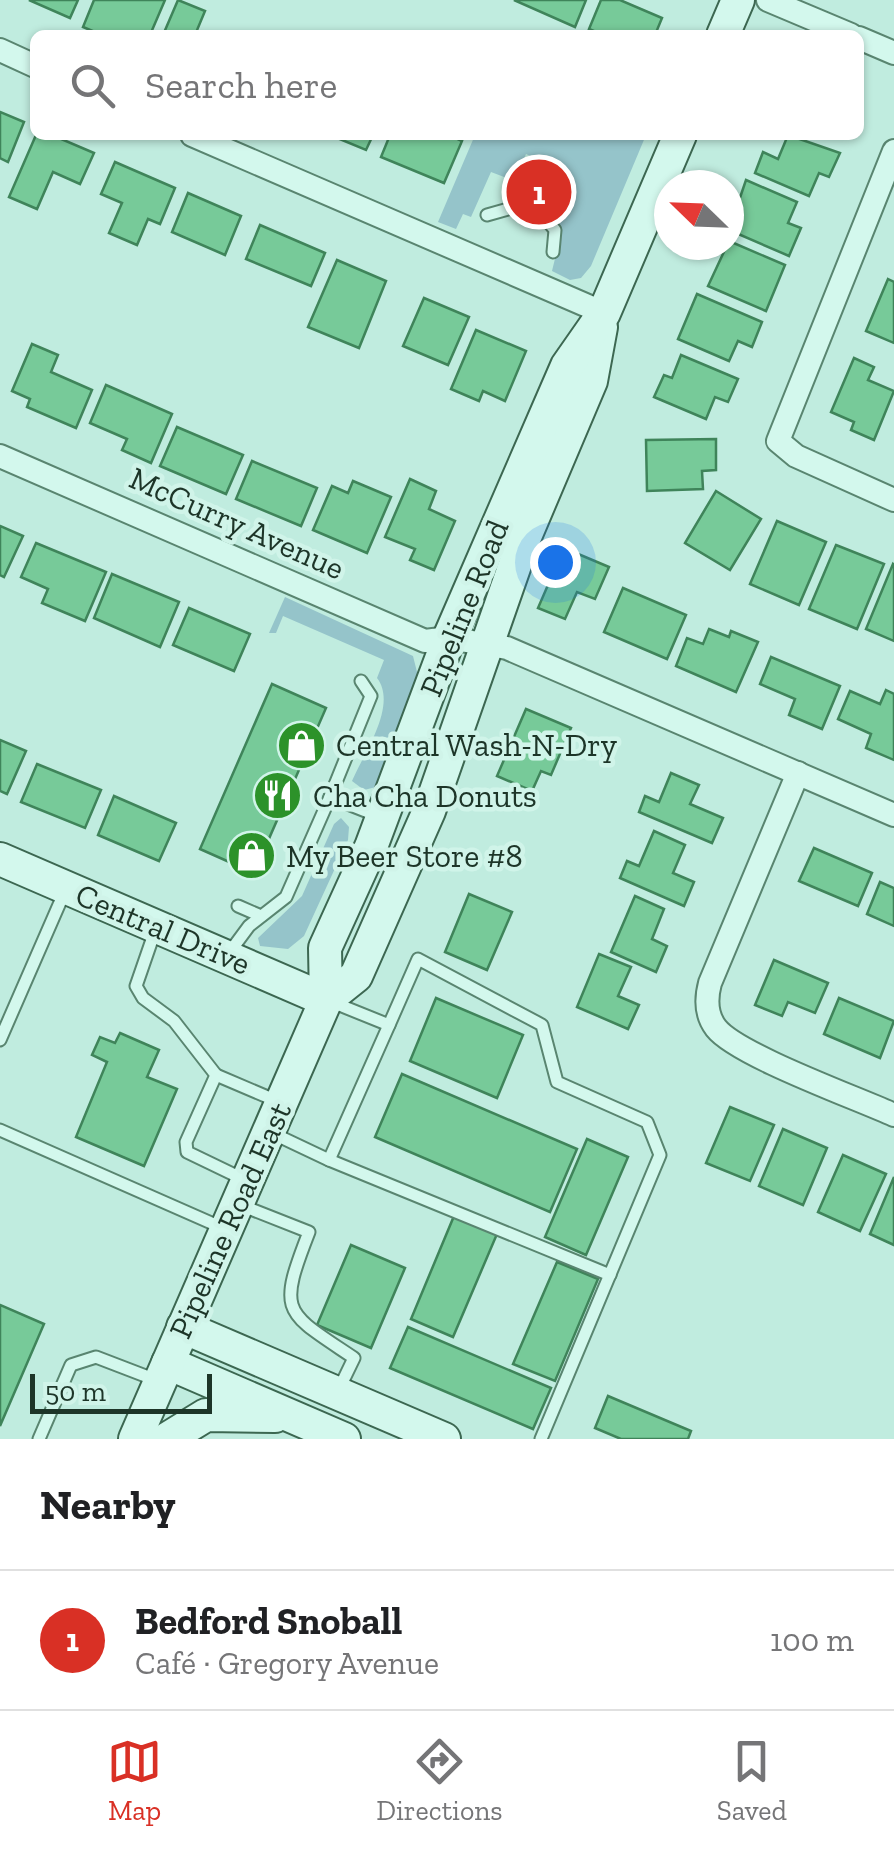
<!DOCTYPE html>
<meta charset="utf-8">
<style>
body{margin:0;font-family:"Zilla Slab",serif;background:#f2f2f2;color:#202124}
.compass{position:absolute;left:654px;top:170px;width:90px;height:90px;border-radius:50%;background:#fff;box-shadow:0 2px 8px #0004;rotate:293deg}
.scale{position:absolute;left:30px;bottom:25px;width:182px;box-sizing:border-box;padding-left:10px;border:5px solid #1d3528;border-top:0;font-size:28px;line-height:35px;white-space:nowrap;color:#1d3528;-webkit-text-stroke:8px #d0f4e9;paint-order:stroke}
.you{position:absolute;left:555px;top:562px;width:35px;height:35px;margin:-25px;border:8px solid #fff;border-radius:50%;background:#1a73e8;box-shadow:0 0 0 15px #1a73e833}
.badge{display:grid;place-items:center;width:65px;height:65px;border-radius:50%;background:#d93025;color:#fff;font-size:32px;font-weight:700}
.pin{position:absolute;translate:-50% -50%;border:5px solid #fff;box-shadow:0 2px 10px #0006}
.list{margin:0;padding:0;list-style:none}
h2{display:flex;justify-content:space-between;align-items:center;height:130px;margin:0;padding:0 40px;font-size:42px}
h2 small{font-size:32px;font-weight:400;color:#757577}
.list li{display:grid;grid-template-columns:65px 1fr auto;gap:30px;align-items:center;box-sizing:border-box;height:140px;padding:0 40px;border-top:2px solid #e0e0e0}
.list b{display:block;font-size:38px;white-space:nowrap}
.list p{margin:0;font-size:32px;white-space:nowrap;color:#757577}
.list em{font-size:32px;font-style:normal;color:#757577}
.icon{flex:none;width:55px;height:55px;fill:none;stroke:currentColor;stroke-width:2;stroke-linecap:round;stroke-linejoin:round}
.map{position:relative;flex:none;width:894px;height:1439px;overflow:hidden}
.search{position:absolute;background:#fff;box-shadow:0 2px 8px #0004;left:30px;right:30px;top:30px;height:110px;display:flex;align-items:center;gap:25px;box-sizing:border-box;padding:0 35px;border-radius:15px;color:#757577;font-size:38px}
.sheet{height:270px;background:#fff}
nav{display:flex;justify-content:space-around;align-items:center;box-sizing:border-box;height:140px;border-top:2px solid #e0e0e0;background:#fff;font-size:28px;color:#757577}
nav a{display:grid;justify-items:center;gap:5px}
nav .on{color:#d93025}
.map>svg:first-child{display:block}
</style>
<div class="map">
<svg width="894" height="1439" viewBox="0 0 894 1439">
<rect width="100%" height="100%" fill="#c0ecdf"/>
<g fill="#95c4ca">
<polygon points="475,135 646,135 591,266 581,278 570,280 552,271 562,230 548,210 567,208 576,188 548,172 549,164 526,154 515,181 491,172 471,217 463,214 456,229 438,222"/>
<path d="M285,597L413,656L418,676L376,787L364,790L352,781C364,753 398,705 377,678L384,660L283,616L276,633H269Z"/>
<polygon points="341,818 349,827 348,840 304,936 288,949 260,946 258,938 302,896 334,824"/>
</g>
<g fill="#77ca99" stroke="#3f845a" stroke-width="2.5">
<polygon points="29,0 78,0 70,18"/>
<polygon points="94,0 165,0 150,35 102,35 83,27"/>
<polygon points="178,0 205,11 195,35 163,35"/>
<polygon points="514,0 586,0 575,27"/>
<polygon points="601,0 620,0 662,18 655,35 603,35 589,29"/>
<polygon points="0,112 24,122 8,162 0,158"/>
<polygon points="36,135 52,135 94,153 80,184 53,172 37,209 9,197"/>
<polygon points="330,135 373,135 366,150"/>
<polygon points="390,135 449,135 462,141 444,183 381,157"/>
<polygon points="788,135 840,153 829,177 819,173 809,196 755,173 763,152 778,159"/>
<polygon points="115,162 175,188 160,224 148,219 137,245 109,233 122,203 101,194"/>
<polygon points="538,168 556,176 547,196 553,199 538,218 520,211"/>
<polygon points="746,180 797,202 788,223 801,228 789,256 729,230"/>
<polygon points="188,193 241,216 225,255 172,232"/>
<polygon points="260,225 325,253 311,286 246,259"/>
<polygon points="729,241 785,265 766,311 708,286"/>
<polygon points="337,260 386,281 359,348 308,327"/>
<polygon points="888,279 894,282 894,343 866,331"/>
<polygon points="697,294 762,322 752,347 738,341 729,361 678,339"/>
<polygon points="424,298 469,317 448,365 403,346"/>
<polygon points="476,330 526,351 505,401 483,391 479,401 451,389"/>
<polygon points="32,344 58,355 51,372 92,390 76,428 27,407 30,399 12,391"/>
<polygon points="681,355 738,379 728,402 715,397 706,419 654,397 664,375 672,378"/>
<polygon points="854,358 874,367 868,380 894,391 874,440 851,430 854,422 831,412"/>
<polygon points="106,385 172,414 151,463 122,450 127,439 90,423"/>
<polygon points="177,427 243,455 226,494 160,466"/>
<polygon points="716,439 716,470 702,471 703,489 647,491 646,440"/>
<polygon points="252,461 317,488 301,526 236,499"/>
<polygon points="410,479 436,491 429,509 455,521 434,570 410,560 415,549 385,537"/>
<polygon points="353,481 391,497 367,553 313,530 332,486 348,493"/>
<polygon points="716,491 761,519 730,570 685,543"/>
<polygon points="777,521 826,542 799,605 750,584"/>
<polygon points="0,526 23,536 4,577 0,575"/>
<polygon points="36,543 106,572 85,621 42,603 48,589 21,577"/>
<polygon points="836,545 884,564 857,629 809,609"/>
<polygon points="564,548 609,567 595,599 577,592 565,619 538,608"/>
<polygon points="893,564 894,565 894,641 866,629"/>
<polygon points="112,574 179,602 160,647 94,618"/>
<polygon points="623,588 686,615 667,659 604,632"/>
<polygon points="189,608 250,634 234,671 173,645"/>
<polygon points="709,629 729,637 731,631 758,642 736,692 676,666 687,638 703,644"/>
<polygon points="771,657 840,686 822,729 789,715 795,699 760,684"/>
<polygon points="272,684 326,708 254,873 200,849"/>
<polygon points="886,690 894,694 894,760 866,748 871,734 838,719 850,691 880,704"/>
<polygon points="526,709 571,728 551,775 541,771 532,791 497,776"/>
<polygon points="0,740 26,751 7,794 0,791"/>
<polygon points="37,764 101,790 85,828 21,802"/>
<polygon points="671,773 699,785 690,804 723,818 712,843 639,812 645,796 659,802"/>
<polygon points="114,796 176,823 159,861 98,835"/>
<polygon points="654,831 685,845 673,873 694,882 684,906 620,878 627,861 639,866"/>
<polygon points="814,848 872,873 858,906 799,881"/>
<polygon points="880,882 894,888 894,926 867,914"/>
<polygon points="469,894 512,912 487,970 445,952"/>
<polygon points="635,896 664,909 652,939 667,946 656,972 611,952"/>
<polygon points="599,954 631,967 618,996 639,1005 628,1029 577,1007"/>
<polygon points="774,960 828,983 815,1013 788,1002 782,1016 755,1005"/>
<polygon points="436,998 523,1035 497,1098 410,1061"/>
<polygon points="839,998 894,1021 880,1058 824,1034"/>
<polygon points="120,1033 159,1050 147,1077 177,1089 144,1166 76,1137 107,1062 92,1055 100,1037 115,1043"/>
<polygon points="402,1074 577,1149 550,1212 375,1137"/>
<polygon points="730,1107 774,1125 750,1181 706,1163"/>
<polygon points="783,1129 827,1148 803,1205 759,1186"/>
<polygon points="587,1139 628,1157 586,1255 545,1237"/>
<polygon points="843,1155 886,1174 860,1231 818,1212"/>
<polygon points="894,1177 894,1245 870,1234"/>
<polygon points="454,1216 497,1234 453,1337 411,1319"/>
<polygon points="351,1245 405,1268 371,1348 317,1325"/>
<polygon points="557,1262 598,1279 555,1381 513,1364"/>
<polygon points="0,1305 44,1324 0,1426"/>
<polygon points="408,1327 551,1388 533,1429 390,1368"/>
<polygon points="608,1396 691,1431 688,1439 621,1439 595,1428"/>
</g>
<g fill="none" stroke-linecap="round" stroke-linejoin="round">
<defs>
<g id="service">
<polyline points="540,212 555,230 553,252"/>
<polyline points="487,215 522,205"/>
<polyline points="330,797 371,696 361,681"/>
<polyline points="238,906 261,916"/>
<polyline points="155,931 136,986 143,998 174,1021 216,1075 186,1142 187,1152 243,1179"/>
<polyline points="229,953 249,926 286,897 330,797 378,816"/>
<polyline points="332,1002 389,1025 418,959 542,1025 557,1082 647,1122 660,1155 541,1439"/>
<polyline points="0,1040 65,891"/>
<polyline points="216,1075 277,1101"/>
<polyline points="0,1130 225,1229"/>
<polyline points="272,1133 329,1160 389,1025"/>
<polyline points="329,1160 610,1275"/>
<path d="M238,1204L309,1232C277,1314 284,1311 354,1358L339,1389"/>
<polyline points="39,1439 71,1365 96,1357 156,1380"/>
</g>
<g id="minor">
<polyline points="768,0 851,35"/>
<polyline points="859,38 894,53"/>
<polyline points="0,50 35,66"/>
<polyline points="192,135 604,313"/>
<polyline points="894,151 778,441 796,456 894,500"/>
<polyline points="0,456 425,641 449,638 507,648 894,815"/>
<path d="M798,773L710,983C706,998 706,1015 716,1028C737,1055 857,1098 894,1115"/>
</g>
<g id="secondary">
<polyline points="723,35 738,0"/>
<polyline points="0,859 326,1000"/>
<polyline points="326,1000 356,976 429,811 524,539 591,381 601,327"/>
<polyline points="183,1327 444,1439"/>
<polyline points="168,1363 344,1439"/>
<polyline points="135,1439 326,1000 325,948 371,847 449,638 567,366 604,313 680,135"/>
<polyline points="167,1439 206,1415 275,1416"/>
</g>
</defs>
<use href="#service" stroke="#598570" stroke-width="15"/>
<use href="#minor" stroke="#598570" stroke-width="26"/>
<use href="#secondary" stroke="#3c6751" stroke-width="36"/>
<use href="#service" stroke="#d3f8ed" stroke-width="11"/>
<use href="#minor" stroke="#d3f8ed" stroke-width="22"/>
<use href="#secondary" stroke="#d3f8ed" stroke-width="32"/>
</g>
<defs>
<symbol id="shop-disc" viewBox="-11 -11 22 22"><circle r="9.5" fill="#2c922a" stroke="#d0f4e9"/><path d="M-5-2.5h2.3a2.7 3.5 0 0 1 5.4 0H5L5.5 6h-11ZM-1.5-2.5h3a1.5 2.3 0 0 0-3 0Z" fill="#fff"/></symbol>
<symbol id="restaurant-disc" viewBox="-11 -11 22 22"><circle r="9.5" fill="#2c922a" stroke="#d0f4e9"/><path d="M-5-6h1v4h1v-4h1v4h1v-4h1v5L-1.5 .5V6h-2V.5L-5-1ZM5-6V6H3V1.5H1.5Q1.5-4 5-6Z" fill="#fff"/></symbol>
</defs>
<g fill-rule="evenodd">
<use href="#shop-disc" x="274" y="718" width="55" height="55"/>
<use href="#restaurant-disc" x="250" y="768" width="55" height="55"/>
<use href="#shop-disc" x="224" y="828" width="55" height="55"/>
</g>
<g text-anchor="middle" stroke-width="9" stroke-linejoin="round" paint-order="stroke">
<g font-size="32" fill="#1d3528" stroke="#d0f4e9">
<text transform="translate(237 523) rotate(24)" y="11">McCurry Avenue</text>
<text transform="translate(464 608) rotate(-68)" y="11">Pipeline Road</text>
<text transform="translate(163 929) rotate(23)" y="11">Central Drive</text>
<text transform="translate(230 1220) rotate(-66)" y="11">Pipeline Road East</text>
</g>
<g font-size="32" fill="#1d3528" stroke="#d0f4e9" text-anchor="start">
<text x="336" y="756">Central Wash-N-Dry</text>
<text x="313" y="807">Cha Cha Donuts</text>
<text x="286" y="867">My Beer Store #8</text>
</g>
</g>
</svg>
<svg class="compass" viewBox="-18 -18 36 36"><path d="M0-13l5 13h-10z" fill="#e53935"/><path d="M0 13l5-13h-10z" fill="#757577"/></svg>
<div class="scale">50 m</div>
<div class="you"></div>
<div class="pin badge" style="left:539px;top:192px">1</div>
<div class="search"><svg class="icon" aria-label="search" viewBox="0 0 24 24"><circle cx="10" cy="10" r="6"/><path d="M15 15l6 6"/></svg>Search here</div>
</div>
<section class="sheet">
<h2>Nearby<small></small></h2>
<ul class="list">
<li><span class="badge">1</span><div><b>Bedford Snoball</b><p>Café · Gregory Avenue</p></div><em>100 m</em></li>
</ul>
</section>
<nav>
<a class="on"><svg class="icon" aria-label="map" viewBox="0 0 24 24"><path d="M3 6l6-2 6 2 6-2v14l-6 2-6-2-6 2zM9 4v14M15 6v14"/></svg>Map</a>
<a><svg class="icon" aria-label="directions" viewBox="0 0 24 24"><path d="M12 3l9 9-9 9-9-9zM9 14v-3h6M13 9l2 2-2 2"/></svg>Directions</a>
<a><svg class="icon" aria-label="saved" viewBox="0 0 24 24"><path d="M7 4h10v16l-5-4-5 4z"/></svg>Saved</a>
</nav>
